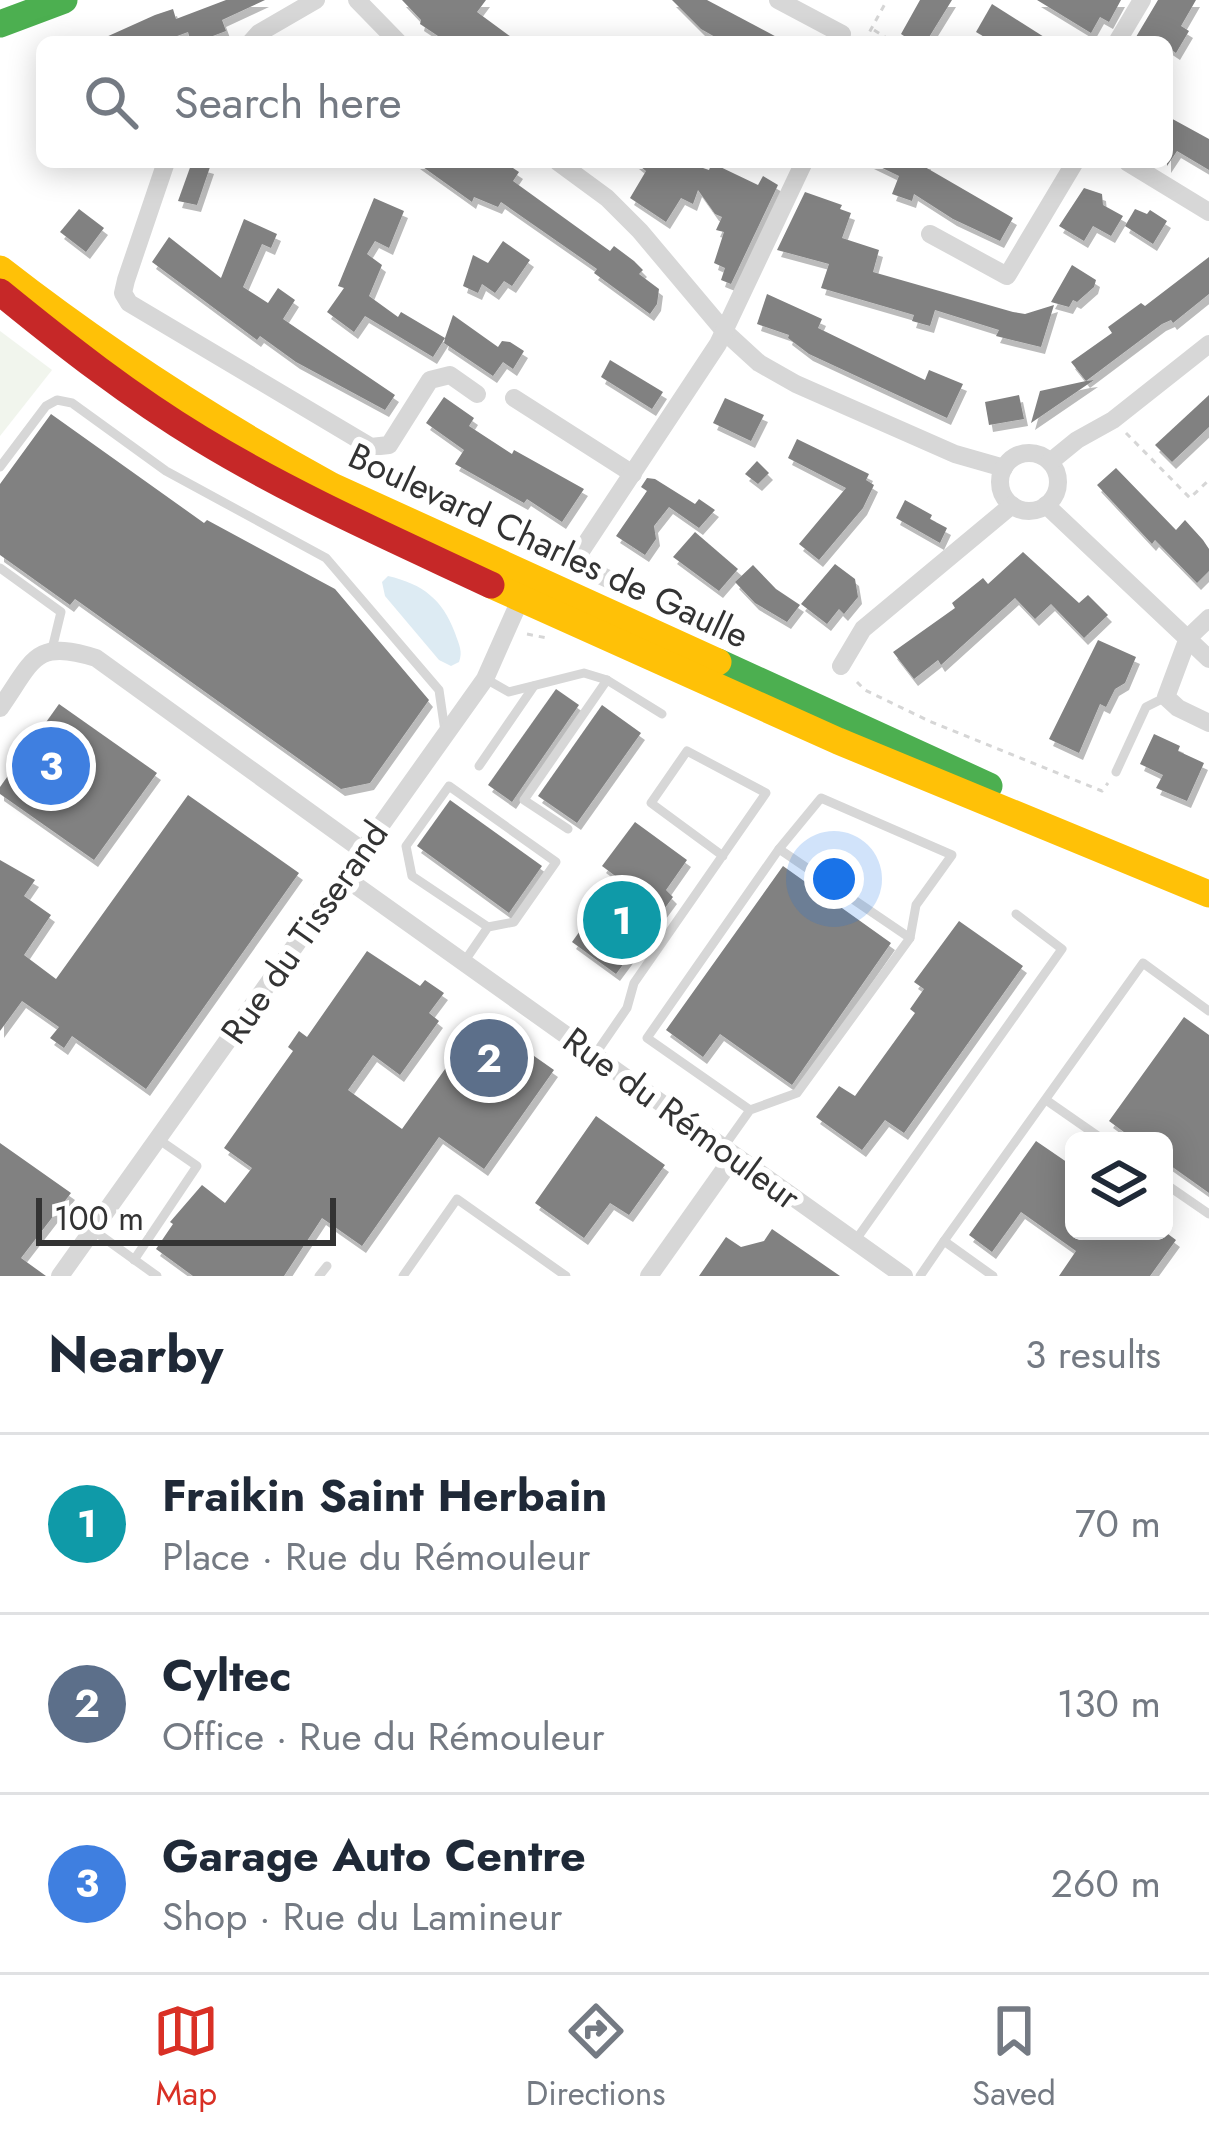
<!DOCTYPE html>
<meta charset="utf-8">
<style>
body{margin:0;font-family:Jost,sans-serif;background:#f6f6f7;color:#1f2937}
.controls{position:absolute;right:36px;bottom:36px;display:grid;overflow:hidden;border-radius:18px;box-shadow:0 6px 30px #0003}
.controls button{width:108px;height:108px;display:grid;place-items:center;padding:0;border:0;border-bottom:3px solid #e0e1e3;background:#fff;color:#1f2937;font:60px sans-serif}
.scale{position:absolute;left:36px;bottom:30px;width:300px;box-sizing:border-box;padding-left:12px;border:6px solid #333;border-top:0;font-size:33px;line-height:42px;white-space:nowrap;color:#333;-webkit-text-stroke:9px #fff;paint-order:stroke}
.you{position:absolute;left:834px;top:879px;width:42px;height:42px;margin:-30px;border:9px solid #fff;border-radius:50%;background:#1a73e8;box-shadow:0 0 0 18px #1a73e833}
.badge{display:grid;place-items:center;width:78px;height:78px;border-radius:50%;background:#d93025;color:#fff;font-size:39px;font-weight:700}
.pin{position:absolute;translate:-50% -50%;border:6px solid #fff;box-shadow:0 3px 12px #0006}
.list{margin:0;padding:0;list-style:none}
h2{display:flex;justify-content:space-between;align-items:center;height:156px;margin:0;padding:0 48px;font-size:51px}
h2 small{font-size:39px;font-weight:400;color:#747a83}
.list li{display:grid;grid-template-columns:78px 1fr auto;gap:36px;align-items:center;box-sizing:border-box;height:180px;padding:0 48px;border-top:3px solid #e0e1e3}
.list b{display:block;font-size:45px;white-space:nowrap}
.list p{margin:0;font-size:39px;white-space:nowrap;color:#747a83}
.list em{font-size:39px;font-style:normal;color:#747a83}
.icon{flex:none;width:66px;height:66px;fill:none;stroke:currentColor;stroke-width:2;stroke-linecap:round;stroke-linejoin:round}
.map{position:relative;flex:none;width:1209px;height:1276px;overflow:hidden}
.search{position:absolute;background:#fff;box-shadow:0 6px 30px #0003;left:36px;right:36px;top:36px;height:132px;display:flex;align-items:center;gap:30px;box-sizing:border-box;padding:0 42px;border-radius:18px;color:#747a83;font-size:45px}
.sheet{height:696px;background:#fff}
nav{display:flex;justify-content:space-around;align-items:center;box-sizing:border-box;height:168px;border-top:3px solid #e0e1e3;background:#fff;font-size:33px;color:#747a83}
nav a{display:grid;justify-items:center;gap:6px}
nav .on{color:#d93025}
.map>svg:first-child{display:block}
</style>
<div class="map">
<svg width="1209" height="1276" viewBox="0 0 1209 1276">
<defs>
<filter id="shadow"><feDropShadow dx="4" dy="7" stdDeviation="0" flood-color="#0004"/></filter>
</defs>
<rect width="100%" height="100%" fill="#fff"/>
<polygon fill="#f1f5ed" points="0,331 52,370 0,436"/>
<path fill="#ddebf3" d="M388,576C423,584 443,600 455,633C459,645 463,651 459,662L451,666L439,660L385,596L382,582Z"/>
<g fill="#818181" filter="url(#shadow)">
<polygon points="226,0 265,0 222,20 226,31 197,42 191,42 188,32 161,42 95,42 155,15 173,9 176,19"/>
<polygon points="402,0 486,0 477,12 518,42 447,42 420,24 421,20"/>
<polygon points="672,0 707,0 786,42 724,42 701,29"/>
<polygon points="920,0 952,0 926,42 901,42 904,36 901,34"/>
<polygon points="1037,0 1121,0 1109,22 1100,17 1091,33"/>
<polygon points="1158,0 1196,0 1181,26 1189,31 1176,53 1167,47 1167,42 1133,42"/>
<polygon points="992,4 1052,42 993,42 976,32"/>
<polygon points="1167,116 1209,139 1209,170 1177,151 1167,166"/>
<polygon points="192,162 210,167 197,205 178,201"/>
<polygon points="416,162 504,162 519,172 513,181 610,251 614,246 634,261 643,270 639,274 659,289 657,304 650,314 594,273 597,269 501,202 498,207 474,197 472,202"/>
<polygon points="635,162 685,162 709,170 712,163 758,185 763,176 778,185 731,284 721,280 725,268 714,263 724,232 716,230 722,217 715,214 698,190 693,204 681,198 666,222 630,198 646,171"/>
<polygon points="870,162 927,162 925,167 1013,218 1000,241 953,219 914,194 912,201 892,194 899,176"/>
<polygon points="1084,188 1102,194 1103,205 1123,216 1111,236 1093,226 1084,241 1059,226"/>
<polygon points="805,192 842,205 840,209 851,213 842,238 879,250 873,272 1013,312 1025,314 1054,305 1041,347 996,336 999,330 935,310 930,326 912,321 914,315 821,288 829,264 777,250"/>
<polygon points="374,198 404,211 389,248 375,241 367,254 382,265 369,296 398,317 401,312 445,338 453,315 498,347 502,341 510,342 524,351 513,369 503,362 493,376 444,343 445,338 433,357 365,316 354,332 327,312 344,288 338,286"/>
<polygon points="79,209 104,228 86,252 60,232"/>
<polygon points="1135,209 1147,214 1150,210 1167,221 1153,244 1125,226"/>
<polygon points="244,219 277,234 271,248 262,244 243,287 268,303 278,288 295,300 283,319 395,395 385,410 296,362 260,336 257,340 152,262 169,237 221,278"/>
<polygon points="503,241 530,260 512,286 504,281 495,293 482,284 478,293 463,286 473,255 488,263"/>
<polygon points="1209,257 1209,294 1173,323 1171,320 1162,324 1086,381 1094,380 1031,423 1040,391 1086,381 1071,362 1112,333 1108,327 1141,303 1145,306"/>
<polygon points="1072,265 1096,280 1094,287 1077,302 1073,300 1069,307 1051,302"/>
<polygon points="767,294 822,319 818,328 925,380 929,370 963,384 947,418 809,354 788,338 789,335 757,324"/>
<polygon points="610,360 663,392 652,409 601,377"/>
<polygon points="1019,395 1024,419 989,425 985,402"/>
<polygon points="1209,395 1209,427 1172,462 1155,445"/>
<polygon points="444,397 474,418 469,426 512,454 514,450 584,489 562,522 527,499 524,503 455,464 464,450 426,423"/>
<polygon points="725,398 764,415 751,441 713,423"/>
<polygon points="51,414 204,523 207,520 335,589 429,700 370,783 341,789 75,599 70,605 0,555 0,484"/>
<polygon points="797,439 869,474 866,480 874,485 863,508 819,560 799,544 846,488 788,458"/>
<polygon points="757,461 769,473 758,484 745,474"/>
<polygon points="1116,468 1176,530 1185,520 1203,540 1209,549 1209,571 1197,583 1155,540 1152,544 1097,485"/>
<polygon points="647,478 655,479 695,504 699,499 715,510 699,528 669,507 654,526 656,539 645,555 616,536 647,491 641,487"/>
<polygon points="905,500 932,515 930,519 947,528 940,543 896,518"/>
<polygon points="695,532 738,569 719,591 673,557"/>
<polygon points="1023,552 1079,603 1088,595 1108,615 1084,638 1051,604 1035,619 1015,598 941,665 938,660 914,679 893,652 955,608 952,603 983,578 988,584"/>
<polygon points="835,564 855,579 858,597 844,614 839,609 827,624 801,604"/>
<polygon points="753,565 776,589 800,605 787,622 755,603 735,582"/>
<polygon points="1098,640 1136,657 1125,683 1115,689 1106,707 1100,704 1079,753 1049,739"/>
<polygon points="556,689 579,705 512,802 488,785"/>
<polygon points="59,704 157,773 94,860 0,794 0,787"/>
<polygon points="602,705 641,733 577,823 538,796"/>
<polygon points="1154,734 1180,746 1178,751 1204,763 1187,801 1156,788 1163,775 1140,764"/>
<polygon points="188,795 299,873 146,1089 72,1036 64,1048 50,1038 59,1027 22,1001 0,1031 0,860 35,880 24,896 51,915 24,955 56,979"/>
<polygon points="450,800 542,866 509,913 417,846"/>
<polygon points="635,822 687,860 666,890 673,897 616,974 572,942 618,878 602,866"/>
<polygon points="783,866 891,943 792,1085 720,1034 703,1057 666,1030"/>
<polygon points="959,921 1023,966 904,1133 885,1120 862,1150 816,1117 839,1086 855,1096 915,1013 910,1009 924,989 914,982"/>
<polygon points="367,951 420,986 425,980 444,993 429,1013 439,1021 400,1075 373,1055 348,1090 402,1129 481,1019 554,1070 484,1169 439,1137 362,1246 322,1218 284,1276 193,1276 156,1249 173,1224 170,1222 202,1185 225,1203 252,1168 224,1148 293,1051 288,1047 299,1031 307,1037"/>
<polygon points="1184,1017 1209,1035 1209,1193 1164,1161 1164,1141 1136,1141 1109,1121"/>
<polygon points="596,1116 665,1165 629,1215 610,1203 584,1238 535,1203"/>
<polygon points="1036,1141 1074,1167 1074,1231 1164,1231 1176,1240 1150,1276 1059,1276 1076,1251 1021,1212 992,1252 969,1235"/>
<polygon points="0,1143 71,1193 21,1258 46,1276 0,1276"/>
<polygon points="772,1229 840,1276 699,1276 726,1237 741,1247 764,1241"/>
</g>
<g fill="none" stroke-linecap="round" stroke-linejoin="round">
<g stroke="#d6d6d6" stroke-width="3" stroke-dasharray="6 6" stroke-linecap="butt">
<polyline points="874,30 893,42"/>
<polyline points="864,42 887,0"/>
<polyline points="1126,433 1190,498 1209,480"/>
<polyline points="527,634 547,638"/>
<polyline points="857,682 865,690 929,721 1102,791 1108,783"/>
</g>
<g stroke="#d7d7d7" stroke-width="9">
<polyline points="0,467 46,406 57,400 72,403 166,471 326,558 439,690 445,731"/>
<polyline points="0,568 61,612 52,649"/>
<polyline points="486,679 509,692 584,673 607,680 662,714"/>
<polyline points="479,766 534,686"/>
<polyline points="1116,772 1146,707 1166,697"/>
<polyline points="568,829 524,800 607,680"/>
<polyline points="779,849 821,798 952,855 916,905 910,938"/>
<polyline points="464,962 488,927 412,876 406,846 449,786 556,862 514,922 488,927"/>
<polyline points="594,1056 627,1008 634,983 766,793 687,751 651,803 723,856"/>
<polyline points="1046,1100 1105,1141"/>
<polyline points="723,1148 750,1110 797,1093 910,938 779,849 647,1038 750,1110"/>
<polyline points="1164,1183 1209,1214"/>
<polyline points="93,1230 157,1276"/>
<polyline points="855,1241 1062,949 1016,914"/>
<polyline points="944,1241 1143,963 1209,1011"/>
<polyline points="134,1260 197,1166 158,1139"/>
<polyline points="319,1276 327,1266"/>
<polyline points="403,1276 457,1199 566,1276"/>
<polyline points="920,1276 944,1241 993,1276"/>
</g>
<g stroke="#d7d7d7" stroke-width="18">
<polyline points="357,0 398,42"/>
<polyline points="778,0 842,34"/>
<polyline points="251,42 259,33 316,0"/>
<polyline points="1117,42 1142,0"/>
<polyline points="166,162 126,280 123,293 129,303 371,447 389,445 430,380 450,375 477,394"/>
<polyline points="558,162 607,198 640,231 725,332 759,363 796,384 955,454 1004,468"/>
<polyline points="1127,162 1209,212"/>
<polyline points="930,234 1007,276 1075,162"/>
<polyline points="514,398 633,474"/>
<circle cx="1029" cy="482" r="29"/>
<polyline points="1050,462 1077,440 1113,420 1209,344"/>
<polyline points="1046,505 1209,659"/>
<polyline points="640,594 587,569 579,554 718,344 804,162"/>
<polyline points="1209,618 1188,638 1166,697 1178,708 1209,723"/>
<polyline points="841,666 863,629 1012,505"/>
<path d="M0,708C33,661 34,638 96,658L362,850"/>
<polyline points="344,877 904,1276"/>
<polyline points="60,1276 485,679 524,591"/>
<polyline points="649,1276 734,1156"/>
</g>
<g stroke="#4caf50" stroke-width="27">
<polyline points="0,24 64,0"/>
<polyline points="718,662 989,786"/>
</g>
<g stroke="#ffc107" stroke-width="27">
<path d="M0,269C105,351 215,422 332,486L718,662"/>
<polyline points="491,585 838,741 1209,894"/>
</g>
<path stroke="#c62828" stroke-width="27" d="M0,292C65,345 130,396 201,439C293,495 393,539 491,585"/>
</g>
<g text-anchor="middle" stroke-width="12" stroke-linejoin="round" paint-order="stroke">
<g font-size="36" fill="#333" stroke="#fff">
<text transform="translate(549 545) rotate(25)" y="13">Boulevard Charles de Gaulle</text>
<text transform="translate(304 932) rotate(-55)" y="13">Rue du Tisserand</text>
<text transform="translate(682 1118) rotate(36)" y="13">Rue du Rémouleur</text>
</g>
</g>
</svg>
<div class="controls">
<button><svg class="icon" aria-label="layers" viewBox="0 0 24 24"><path d="M12 4l9 5-9 5-9-5zM3 14l9 5 9-5"/></svg></button>
</div>
<div class="scale">100 m</div>
<div class="you"></div>
<div class="pin badge" style="left:622px;top:920px;background:#0f9aa8">1</div>
<div class="pin badge" style="left:489px;top:1058px;background:#5c6f8a">2</div>
<div class="pin badge" style="left:51px;top:766px;background:#3f7fe0">3</div>
<div class="search"><svg class="icon" aria-label="search" viewBox="0 0 24 24"><circle cx="10" cy="10" r="6"/><path d="M15 15l6 6"/></svg>Search here</div>
</div>
<section class="sheet">
<h2>Nearby<small>3 results</small></h2>
<ul class="list">
<li><span class="badge" style="background:#0f9aa8">1</span><div><b>Fraikin Saint Herbain</b><p>Place · Rue du Rémouleur</p></div><em>70 m</em></li>
<li><span class="badge" style="background:#5c6f8a">2</span><div><b>Cyltec</b><p>Office · Rue du Rémouleur</p></div><em>130 m</em></li>
<li><span class="badge" style="background:#3f7fe0">3</span><div><b>Garage Auto Centre</b><p>Shop · Rue du Lamineur</p></div><em>260 m</em></li>
</ul>
</section>
<nav>
<a class="on"><svg class="icon" aria-label="map" viewBox="0 0 24 24"><path d="M3 6l6-2 6 2 6-2v14l-6 2-6-2-6 2zM9 4v14M15 6v14"/></svg>Map</a>
<a><svg class="icon" aria-label="directions" viewBox="0 0 24 24"><path d="M12 3l9 9-9 9-9-9zM9 14v-3h6M13 9l2 2-2 2"/></svg>Directions</a>
<a><svg class="icon" aria-label="saved" viewBox="0 0 24 24"><path d="M7 4h10v16l-5-4-5 4z"/></svg>Saved</a>
</nav>
